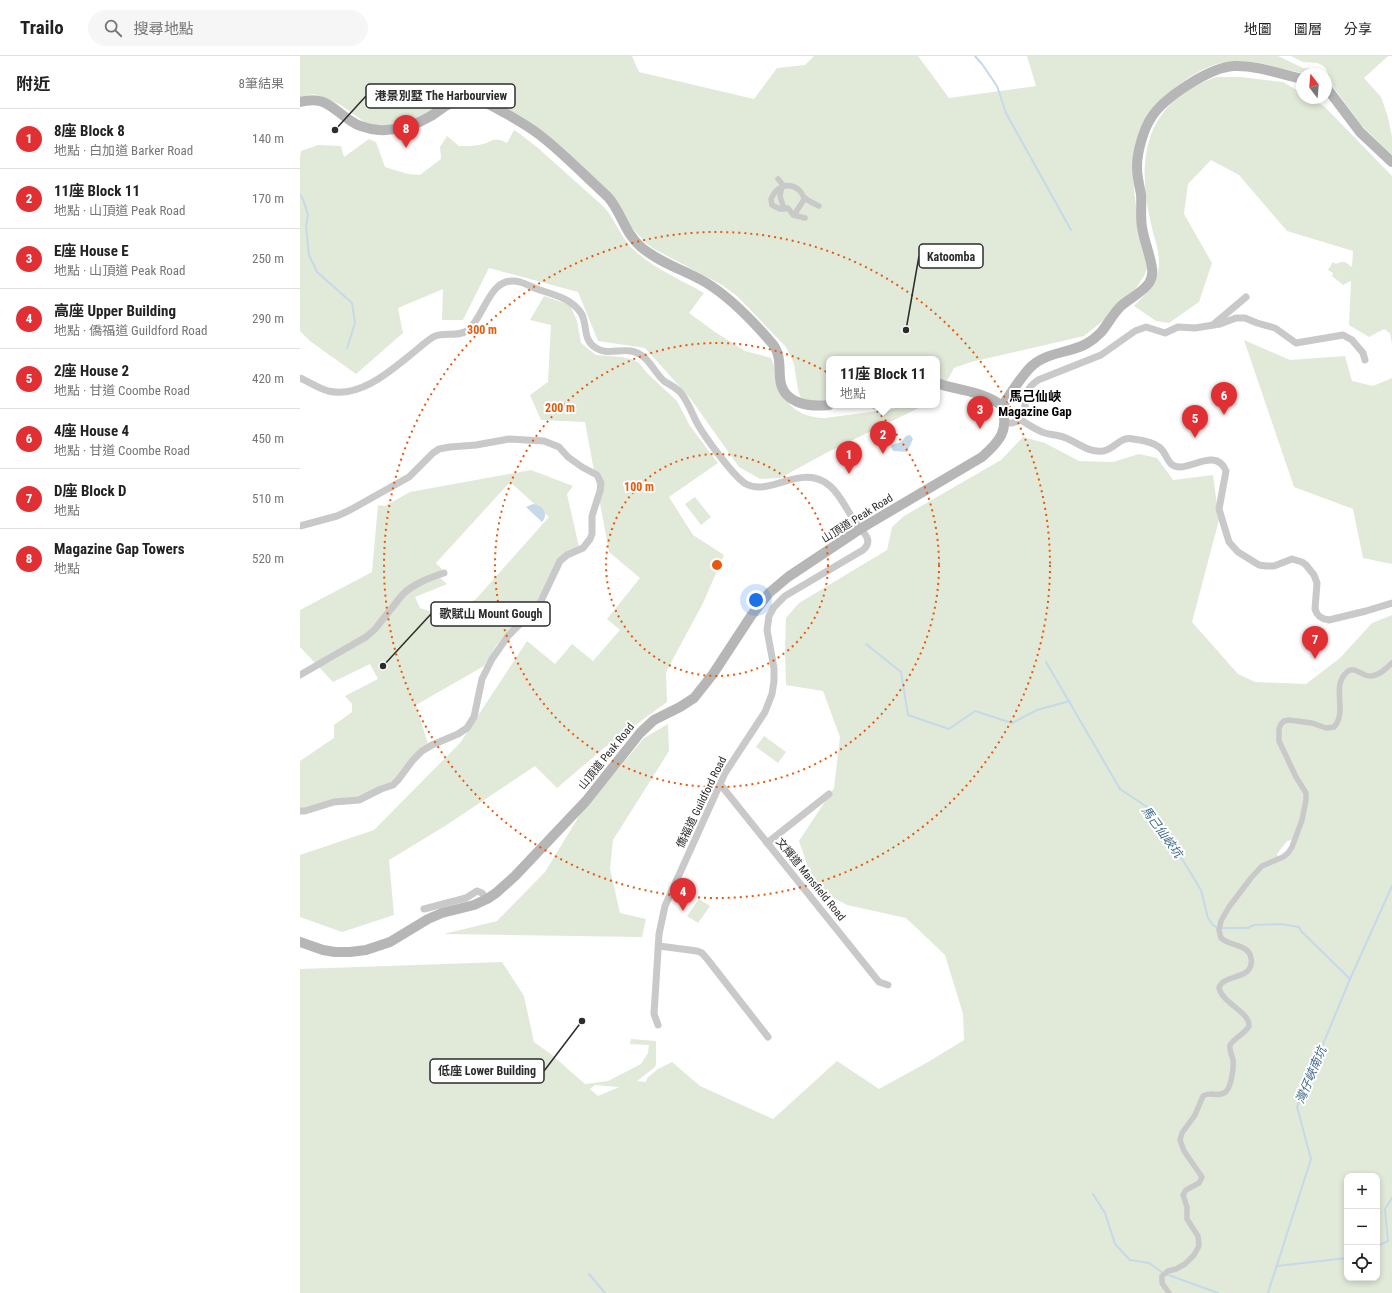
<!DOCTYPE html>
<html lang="zh-TW">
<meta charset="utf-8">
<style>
body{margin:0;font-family:"Roboto Condensed","Noto Sans TC",sans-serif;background:#f6f6f6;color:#222}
.controls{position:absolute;right:12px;bottom:12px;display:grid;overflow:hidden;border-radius:8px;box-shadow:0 2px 6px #0003}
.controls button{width:36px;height:36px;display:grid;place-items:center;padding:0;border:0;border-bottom:1px solid #e0e0e0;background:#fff;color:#222;font:20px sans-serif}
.compass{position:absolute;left:996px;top:12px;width:36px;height:36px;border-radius:50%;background:#fff;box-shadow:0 2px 6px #0003;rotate:344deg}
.you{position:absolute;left:456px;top:544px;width:14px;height:14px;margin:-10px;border:3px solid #fff;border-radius:50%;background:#1a73e8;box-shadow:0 0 0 6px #1a73e833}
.badge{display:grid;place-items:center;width:26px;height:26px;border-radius:50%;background:#e03034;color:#fff;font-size:13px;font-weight:700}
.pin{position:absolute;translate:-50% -33px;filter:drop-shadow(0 1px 2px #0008)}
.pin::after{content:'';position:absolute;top:21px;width:14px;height:12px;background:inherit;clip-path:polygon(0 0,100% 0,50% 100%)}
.popup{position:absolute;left:526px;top:300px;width:114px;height:52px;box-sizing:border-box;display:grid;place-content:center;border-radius:8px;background:#fff;filter:drop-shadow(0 1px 3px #0005);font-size:13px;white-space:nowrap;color:#767676}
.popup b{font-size:15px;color:#222}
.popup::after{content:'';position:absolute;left:50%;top:100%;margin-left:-8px;border:8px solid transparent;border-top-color:#fff}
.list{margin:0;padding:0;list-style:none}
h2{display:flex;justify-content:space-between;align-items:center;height:52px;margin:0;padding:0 16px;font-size:17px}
h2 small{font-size:13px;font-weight:400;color:#767676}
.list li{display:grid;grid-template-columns:26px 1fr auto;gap:12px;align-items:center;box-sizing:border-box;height:60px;padding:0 16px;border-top:1px solid #e0e0e0}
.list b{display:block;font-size:15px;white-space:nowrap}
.list p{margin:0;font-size:13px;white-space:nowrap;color:#767676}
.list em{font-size:13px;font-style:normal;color:#767676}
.icon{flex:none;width:22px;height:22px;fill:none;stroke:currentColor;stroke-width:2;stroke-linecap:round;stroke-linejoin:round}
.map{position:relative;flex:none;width:1092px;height:1237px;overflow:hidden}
header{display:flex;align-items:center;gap:24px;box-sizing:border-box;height:56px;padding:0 20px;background:#fff;border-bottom:1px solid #e0e0e0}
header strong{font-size:19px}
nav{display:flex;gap:22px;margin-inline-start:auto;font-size:14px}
.search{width:280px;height:36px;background:#f6f6f6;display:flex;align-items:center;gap:10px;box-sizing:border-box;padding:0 14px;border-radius:22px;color:#767676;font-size:15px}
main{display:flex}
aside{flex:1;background:#fff}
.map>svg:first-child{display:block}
</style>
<header>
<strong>Trailo</strong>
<div class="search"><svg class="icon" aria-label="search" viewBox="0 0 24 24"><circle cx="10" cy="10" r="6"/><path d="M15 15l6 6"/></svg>搜尋地點</div>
<nav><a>地圖</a><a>圖層</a><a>分享</a></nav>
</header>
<main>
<aside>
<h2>附近<small>8筆結果</small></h2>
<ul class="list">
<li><span class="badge">1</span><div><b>8座 Block 8</b><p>地點 · 白加道 Barker Road</p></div><em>140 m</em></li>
<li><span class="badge">2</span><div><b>11座 Block 11</b><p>地點 · 山頂道 Peak Road</p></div><em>170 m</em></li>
<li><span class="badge">3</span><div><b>E座 House E</b><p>地點 · 山頂道 Peak Road</p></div><em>250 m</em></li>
<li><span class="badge">4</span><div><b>高座 Upper Building</b><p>地點 · 僑福道 Guildford Road</p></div><em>290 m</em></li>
<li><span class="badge">5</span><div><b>2座 House 2</b><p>地點 · 甘道 Coombe Road</p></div><em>420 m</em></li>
<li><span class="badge">6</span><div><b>4座 House 4</b><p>地點 · 甘道 Coombe Road</p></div><em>450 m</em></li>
<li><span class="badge">7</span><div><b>D座 Block D</b><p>地點</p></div><em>510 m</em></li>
<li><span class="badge">8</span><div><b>Magazine Gap Towers</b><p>地點</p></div><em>520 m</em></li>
</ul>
</aside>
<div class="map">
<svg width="1092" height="1237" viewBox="0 0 1092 1237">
<rect width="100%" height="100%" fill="#fff"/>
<g fill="#e1e9d9" fill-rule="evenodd">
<path d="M0,0H332L339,16L454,43L477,12L505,9L514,0H618L649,42L736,30L727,0H978L1003,12L1017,13L1022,16V18C1017,18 1011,19 1007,18C984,15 961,4 938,5C915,5 898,15 880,28C868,37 856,45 847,59C821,98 838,163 847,206V213L844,220L827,246L784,280L671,306L654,312L647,325L637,323V303H529V345H505L500,340L498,334L494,308L486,291L437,240L422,229L354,193L346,187L247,82L176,38L102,73L67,68L41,49L20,40L13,38L0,41Z"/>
<polygon points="991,0 1088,0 1064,22 1081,41 1088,61 1092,81 1092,99 1061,69 1032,29 1026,13 1022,9 1017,7 1003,6"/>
<path d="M916,21H941L983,26L1002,37V42H1010L1025,51L1092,120V288L1090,277L1084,273L1069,281L1049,269L1051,225L1043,229L1032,220L1033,217L1028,214L1033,206L1036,208L1041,206H1045L1052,211L1053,195L987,175L939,119L911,104L888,128L884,158L912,207L899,246L869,267L856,265L834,250C844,240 854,230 858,216C862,199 854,183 851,168C840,119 839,70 883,37C893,30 905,25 916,21Z"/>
<path d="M214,74L220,78L238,92L304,151C314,162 319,177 329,189C348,210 380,223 404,237L389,257L415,276L445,295L471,302C477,314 478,329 484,340C492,356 509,362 525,362L593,353L602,349H625L528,396L480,422L460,423L439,411L390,342L345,292L298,285L278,236L189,212L163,264H142L143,233L98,252L103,277L56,318L10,285L0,275V101L1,95L18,89L41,90L44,101L69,83L76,86L85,111L108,118L120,119L141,103L140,91L147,80L159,90C166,90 173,90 179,89C193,87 191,79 207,87Z"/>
<polygon points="244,240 270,249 277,265 281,287 296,299 322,301 334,304 339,307 348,318 377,345 390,370 418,407 369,441 393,479 424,499 403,547 366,616 367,646 304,692 257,732 235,710 145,770 89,804 94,859 42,876 0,861 0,799 74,774 160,687 227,585 255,608 272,588 293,605 320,574 307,563 340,522 309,496 285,366 241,364 230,339 248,326 251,269 230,264"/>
<polygon points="944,284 990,304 1045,300 1052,325 1073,330 1092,322 1092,508 1063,502 1053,453 994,431"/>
<path d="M723,381L745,387L779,405L813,406L839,398L857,402L873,424L913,419L919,464L892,566L938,618L955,626L1006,628L1040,602L1072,567L1092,559V1237H0V913L202,906L224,940L234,986L252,999L285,1028L308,1025L341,1008L348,997L349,989L330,988L331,983L356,985V1008L355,1011L337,1025L346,1026L347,1022L358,1013L372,1006L400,1030L473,1063L537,1005L579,1033L628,1006L664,984L663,958L645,899L606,862L547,849L515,832L499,785L534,732L540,681L523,635L486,629L485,592L486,562L499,547L587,494L592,471L604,460L701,404ZM992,784L994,786C993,799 990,799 979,804L977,798L987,785ZM295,1029L319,1031L298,1040L290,1033ZM1047,1120H1077V1222H1047Z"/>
<polygon points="231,414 273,430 267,438 279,491 264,497 245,532 233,551 203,581 196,590 184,610 116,649 128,688 113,699 93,725 59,741 5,752 0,752 0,705 34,682 34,669 52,656 52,648 45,640 78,623 70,608 33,626 19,611 32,605 67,584 105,540 120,529 139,521 147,528 115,541 120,552 146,561 176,543 249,461 210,426 136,507 143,514 117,524 64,579 15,607 0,591 0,554 72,516 78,449 85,450 110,436"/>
<polygon points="395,441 411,461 401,469 385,448"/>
<polygon points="368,668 369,695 313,784 310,813 320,857 346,863 342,881 144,878 197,865 245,816 281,757 344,682"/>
<polygon points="464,680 486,696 478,707 456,691"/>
<polygon points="399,843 410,850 398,867 387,860"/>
</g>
<g fill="#c5d9e9">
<polygon points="610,379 613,383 607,396 593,395 591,391 592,389 601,386 606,380"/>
<path d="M233,448C243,449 249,458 242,466L226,451Z"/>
</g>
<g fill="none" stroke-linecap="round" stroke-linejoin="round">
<g stroke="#c5d9e9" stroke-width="2">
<polyline points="675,0 682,8 697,30 706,57 771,174"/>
<polyline points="0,138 3,143 8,159 6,170 9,199 17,216 52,247 55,267 47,292"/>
<polyline points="566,588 601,616 608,659 649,673 675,655 712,667 737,654 770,645"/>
<polyline points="746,606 820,733 847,751 884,806 901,834 908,862 913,869 917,872"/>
<polyline points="922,872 948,872 954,869 981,868 999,871 1001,875 1050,923"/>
<polyline points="793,1138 805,1157 815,1188 830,1204 849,1207 863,1217 918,1237"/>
<polyline points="1077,1190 1088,1185 1085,1153 1092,1142"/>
<polyline points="977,1210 1047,1202"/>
<polyline points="289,1218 305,1237"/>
<polyline points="968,1237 1011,1103 997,1051 1050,923 1092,830"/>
</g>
<g stroke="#c9c9c9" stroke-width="5.5">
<polyline points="478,123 484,130"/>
<polyline points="482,130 480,140 484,153"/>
<polyline points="494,159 505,142"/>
<path d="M505,162L493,159L488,152L480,153L472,149L471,143C476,131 488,125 499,134C502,136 502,140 505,142C508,145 515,148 519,150"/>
<path d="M869,1237L862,1227V1220L868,1215L876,1213L885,1208L894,1199L899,1190L898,1180L887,1163V1151L883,1139L886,1134L899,1127L902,1121L884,1095L880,1084L882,1077L895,1059L903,1040C910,1035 917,1041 924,1037C931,1034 934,1012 933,1004C932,999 929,995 930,989C935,981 945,978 949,970C950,956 923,948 919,932C923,917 955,925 951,902C949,888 929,890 921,882L919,874L921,865L929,851L951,822L962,810L983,801L988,797L992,791L1002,764L1006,744V737L996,721L979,685V673L981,668L984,665L989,664L1012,667L1026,672L1034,671C1048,656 1031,631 1046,617C1054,608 1062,621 1071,620C1079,620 1087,612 1092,607"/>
</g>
<g stroke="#c9c9c9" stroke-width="7">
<polyline points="914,268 946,241"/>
<path d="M0,322C9,326 18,332 28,335C58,342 87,318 109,300C117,294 125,286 133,281C144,275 158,282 168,274C186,259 189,218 220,226C227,228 233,232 240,234C255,239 272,243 281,257C288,268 282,284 296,292C306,299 320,293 331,295C348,298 353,315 364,325C370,329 377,332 381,337C388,346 392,357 397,367C404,380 434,421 446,428C470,441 502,406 530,430C542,440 549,460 560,472C567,480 572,486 563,494L485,540L474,551L469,560L467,574L474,612V625L472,638L465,656L425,717L365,850L359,878L354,958L358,969"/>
<path d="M721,364C729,369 736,374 745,377C752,379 759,379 766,382C778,387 789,397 803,395C815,393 820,380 833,383C841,384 853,386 859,391C868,397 866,411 880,411C894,411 917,393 926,415L919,453L929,486L938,496L959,509L966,510H974L992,503L1002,506L1006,509L1014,519L1017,527L1015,553C1017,560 1021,563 1029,564L1066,555L1092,547"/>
<path d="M705,367H712L721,364C731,347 717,339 738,324L801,299L835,275L846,271L865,277L878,271L895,272L920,268L936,262H945L957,267L975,272L996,287L1043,279L1052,284L1063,297L1065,304"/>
<polyline points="0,470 37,460 50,454 109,421 133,397 139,393 150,391 176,389 209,383 244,385 259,391 268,401 282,411 297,419 301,427 300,435 292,460 292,478 290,483 283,492 267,499 260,505 241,545 234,554 208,580 192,603 182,623 174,661 167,672 158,678 132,689 122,695 113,704 98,724 93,729 81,733 59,744 34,746 5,755 0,755"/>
<path d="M0,619L66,581L75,573L103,538C115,527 129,522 144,517"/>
<polyline points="420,728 579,926 588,929"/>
<polyline points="467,787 529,738"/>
<polyline points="124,853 166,842 177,835 182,837 187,843"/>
<polyline points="359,890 397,895 402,897 408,904 468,981"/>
</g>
<g stroke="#b6b6b6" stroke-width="10">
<polyline points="1026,31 1060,76 1092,106"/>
<path d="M0,46C25,39 32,53 51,65C59,71 69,73 79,74C97,75 116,69 131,60C140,54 148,47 157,44C174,38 191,49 205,57C217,64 230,71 241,80C264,98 286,121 308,141C322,157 324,176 341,191C360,207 384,214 405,226C430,241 451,263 470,285C481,296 479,308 480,322C482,348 509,351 529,349"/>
<path d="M637,327C658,335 684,335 702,350"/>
<path d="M702,350C710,339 723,317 733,309C748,296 769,297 786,288C806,277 807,264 821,250C830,242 842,237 849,227C852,222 853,218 852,212C850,198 844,185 842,171C840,160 842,149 841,138C839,129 837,120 837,111C837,97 843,74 851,62C863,42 910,11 934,10C956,9 980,18 1002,23"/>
<path d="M0,886L23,894L35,896H50L66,894L90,886L128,863L142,857L174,849L187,843L196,837L215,820L286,745L340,677L354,664L380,651L394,642L413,618L451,560L469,537L488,521L560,473L682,401C700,385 709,375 702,350"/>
</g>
</g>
<g fill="none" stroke="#e8590c" stroke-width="2" stroke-dasharray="2 4">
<circle cx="417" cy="509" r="111"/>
<circle cx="417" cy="509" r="222"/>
<circle cx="417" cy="509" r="333"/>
</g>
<g text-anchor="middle" stroke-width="4" stroke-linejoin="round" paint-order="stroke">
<g font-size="11" fill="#2c2c2c" stroke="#fff">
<text transform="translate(557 462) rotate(-32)" y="4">山頂道 Peak Road</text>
<text transform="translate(306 700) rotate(-51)" y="4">山頂道 Peak Road</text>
<text transform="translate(401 746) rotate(-64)" y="4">僑福道 Guildford Road</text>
<text transform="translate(511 823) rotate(51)" y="4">文輝道 Mansfield Road</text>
</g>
<g font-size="12" font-style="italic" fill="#3d688b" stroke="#fff">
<text transform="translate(862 776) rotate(54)" y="4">馬己仙峽坑</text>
<text transform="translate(1011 1019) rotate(-67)" y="4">灣仔峽南坑</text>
</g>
<g font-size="13" font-weight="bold" fill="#000" stroke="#fff">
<text x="735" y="345">馬己仙峽<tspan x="735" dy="15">Magazine Gap</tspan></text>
</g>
</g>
<circle cx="417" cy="509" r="6" fill="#e8590c" stroke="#fff" stroke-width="2"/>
<g font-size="12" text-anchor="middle" font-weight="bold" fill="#e8590c" stroke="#fff" stroke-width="4" stroke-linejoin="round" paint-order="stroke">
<text x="182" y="278">300 m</text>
<text x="260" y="356">200 m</text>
<text x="339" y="435">100 m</text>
</g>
<path fill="none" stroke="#2c2c2c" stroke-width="1.5" d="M35 74L66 40M606 274L619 200M83 610L131 558M282 965L244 1015"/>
<g fill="#2c2c2c" stroke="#fff" stroke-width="1.5">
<circle cx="35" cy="74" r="4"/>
<circle cx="606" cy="274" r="4"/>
<circle cx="83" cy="610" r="4"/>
<circle cx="282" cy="965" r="4"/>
</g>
<g fill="#fff" stroke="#2c2c2c" stroke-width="1.5">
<rect x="66" y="28" width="149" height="24" rx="4"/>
<rect x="619" y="188" width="64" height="24" rx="4"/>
<rect x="131" y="546" width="119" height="24" rx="4"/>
<rect x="130" y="1003" width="114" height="24" rx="4"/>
</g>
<g font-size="12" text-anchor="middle" font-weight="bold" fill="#2c2c2c">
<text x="141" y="44">港景別墅 The Harbourview</text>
<text x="651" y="205">Katoomba</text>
<text x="191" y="562">歌賦山 Mount Gough</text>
<text x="187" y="1019">低座 Lower Building</text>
</g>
</svg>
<div class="controls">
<button>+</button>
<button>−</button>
<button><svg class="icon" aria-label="locate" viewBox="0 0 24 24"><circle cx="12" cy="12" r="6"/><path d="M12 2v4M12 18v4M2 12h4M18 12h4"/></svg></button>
</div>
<svg class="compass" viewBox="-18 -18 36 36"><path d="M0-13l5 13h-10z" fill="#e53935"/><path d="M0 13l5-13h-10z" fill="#767676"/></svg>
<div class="you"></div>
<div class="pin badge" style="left:549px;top:418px">1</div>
<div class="pin badge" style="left:583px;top:398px">2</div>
<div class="popup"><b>11座 Block 11</b>地點</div>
<div class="pin badge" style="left:680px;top:373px">3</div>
<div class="pin badge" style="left:383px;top:855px">4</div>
<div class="pin badge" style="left:895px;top:382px">5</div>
<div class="pin badge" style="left:924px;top:359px">6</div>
<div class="pin badge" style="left:1015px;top:603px">7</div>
<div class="pin badge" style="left:106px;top:92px">8</div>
</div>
</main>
